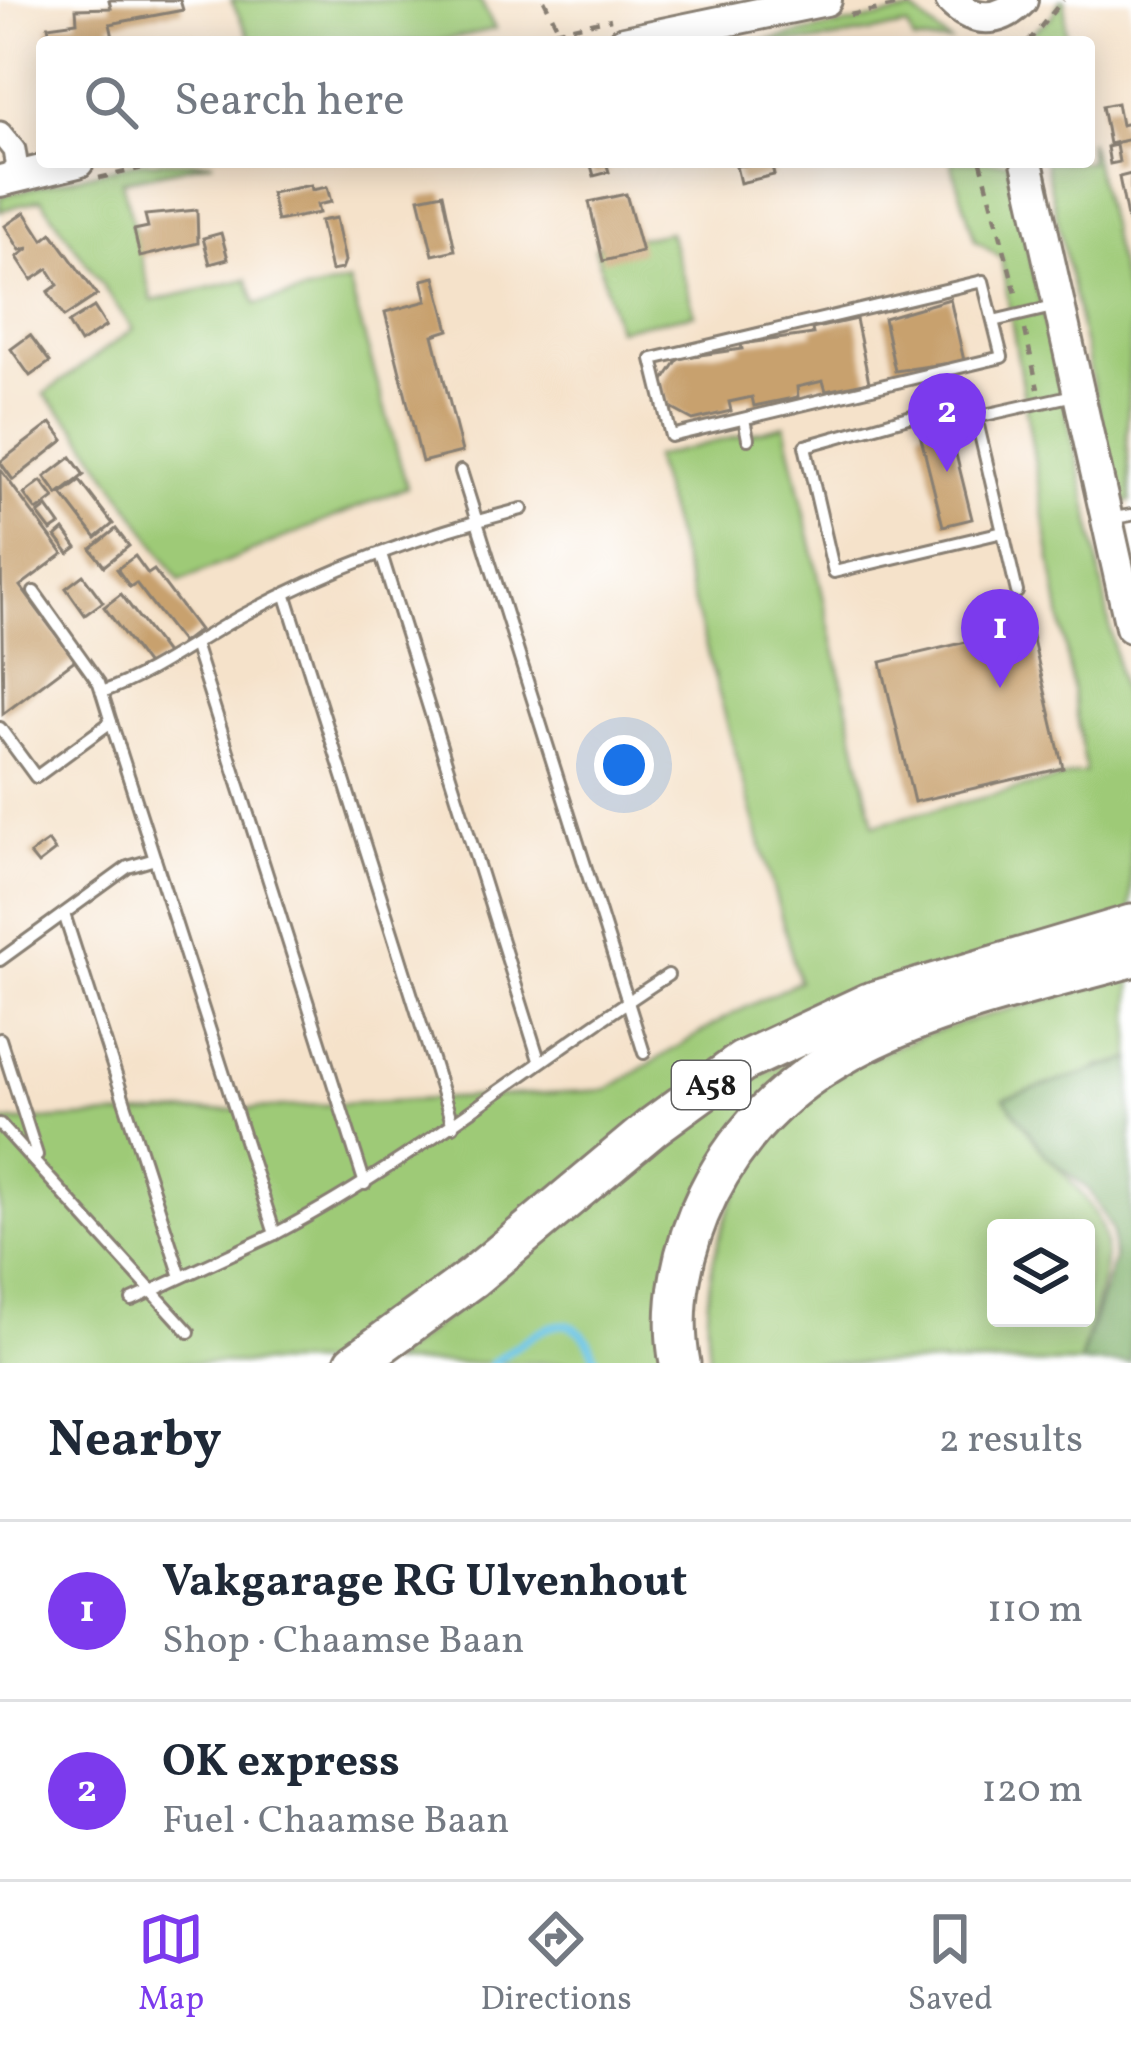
<!DOCTYPE html>
<meta charset="utf-8">
<style>
body{margin:0;font-family:Vollkorn,serif;background:#f2f2f3;color:#1f2937}
.controls{position:absolute;right:36px;bottom:36px;display:grid;overflow:hidden;border-radius:12px;box-shadow:0 6px 30px #0003}
.controls button{width:108px;height:108px;display:grid;place-items:center;padding:0;border:0;border-bottom:3px solid #e0e1e3;background:#fff;color:#1f2937;font:60px sans-serif}
.you{position:absolute;left:624px;top:765px;width:42px;height:42px;margin:-30px;border:9px solid #fff;border-radius:50%;background:#1a73e8;box-shadow:0 0 0 18px #1a73e833}
.badge{display:grid;place-items:center;width:78px;height:78px;border-radius:50%;background:#7c3aed;color:#fff;font-size:39px;font-weight:700}
.pin{position:absolute;translate:-50% -99px;filter:drop-shadow(0 3px 6px #0008)}
.pin::after{content:'';position:absolute;top:63px;width:42px;height:36px;background:inherit;clip-path:polygon(0 0,100% 0,50% 100%)}
.list{margin:0;padding:0;list-style:none}
h2{display:flex;justify-content:space-between;align-items:center;height:156px;margin:0;padding:0 48px;font-size:51px}
h2 small{font-size:39px;font-weight:400;color:#747a83}
.list li{display:grid;grid-template-columns:78px 1fr auto;gap:36px;align-items:center;box-sizing:border-box;height:180px;padding:0 48px;border-top:3px solid #e0e1e3}
.list b{display:block;font-size:45px;white-space:nowrap}
.list p{margin:0;font-size:39px;white-space:nowrap;color:#747a83}
.list em{font-size:39px;font-style:normal;color:#747a83}
.icon{flex:none;width:66px;height:66px;fill:none;stroke:currentColor;stroke-width:2;stroke-linecap:round;stroke-linejoin:round}
.map{position:relative;flex:none;width:1131px;height:1363px;overflow:hidden}
.search{position:absolute;background:#fff;box-shadow:0 6px 30px #0003;left:36px;right:36px;top:36px;height:132px;display:flex;align-items:center;gap:30px;box-sizing:border-box;padding:0 42px;border-radius:12px;color:#747a83;font-size:45px}
.sheet{height:516px;background:#fff}
nav{display:flex;justify-content:space-around;align-items:center;box-sizing:border-box;height:168px;border-top:3px solid #e0e1e3;background:#fff;font-size:33px;color:#747a83}
nav a{display:grid;justify-items:center;gap:6px}
nav .on{color:#7c3aed}
.map>svg:first-child{display:block}
</style>
<div class="map">
<svg width="1131" height="1363" viewBox="0 0 1131 1363">
<rect width="100%" height="100%" fill="#fff"/>
<filter id="ink" filterUnits="userSpaceOnUse"><feTurbulence type="fractalNoise" baseFrequency=".00833" numOctaves="2"/><feDisplacementMap in="SourceGraphic" scale="24" xChannelSelector="R" yChannelSelector="G"/><feConvolveMatrix kernelMatrix="1 2 1 2 8 2 1 2 1" color-interpolation-filters="sRGB"/></filter>
<filter id="wash" filterUnits="userSpaceOnUse"><feTurbulence type="fractalNoise" baseFrequency=".004" numOctaves="4" result="noise"/><feDisplacementMap in="SourceGraphic" scale="48" xChannelSelector="R" yChannelSelector="G"/><feGaussianBlur stdDeviation="2.7" result="paint"/><feColorMatrix in="noise" values="0 0 0 0 0 0 0 0 0 0 0 0 0 0 0 0 0 1.4 0 .05"/><feComposite in="paint" operator="in"/></filter>
<g filter="url(#wash)">
<rect width="100%" height="100%" fill="#f5e2ca"/>
<g fill="#9eca77" stroke="#5d734a" stroke-width="3" fill-rule="evenodd">
<polygon points="231,0 480,0 495,29 434,42 252,42"/>
<polygon points="1060,0 1065,0 1066,42 1021,42 1053,15"/>
<polygon points="913,11 950,42 914,42 908,26 816,42 758,42"/>
<polygon points="1089,140 1131,317 1127,439 1131,501 1119,505 1045,162 1089,162"/>
<polygon points="139,162 213,162 122,181 152,301 247,279 256,304 349,282 407,487 180,581 77,429 44,394 133,329 41,199 0,211 0,196"/>
<polygon points="951,162 1008,162 1087,502 1131,741 1131,913 837,1011 345,1363 0,1363 0,1122 607,1090 723,1019 799,981 653,457 785,425 874,825 1086,772 1001,258 975,240"/>
<polygon points="669,232 695,314 617,329 595,247"/>
<path d="M1131,976V1059L1097,1067L1045,1154C1131,1238 1108,1253 1080,1363H710C693,1260 744,1132 836,1076C918,1026 1038,1004 1131,976ZM996,1228H1086V1318H996Z"/>
<polygon points="849,1035 702,1190 679,1363 389,1363 748,1080"/>
</g>
<polygon fill="#7eae68" stroke="#4d6542" stroke-width="3" points="1131,1059 1131,1363 1080,1363 1114,1259 1112,1230 1090,1191 1045,1154 1004,1098"/>
<g fill="none" stroke-linecap="round" stroke-linejoin="round">
<path stroke="#66c3e4" stroke-width="8" d="M492,1363C533,1336 576,1292 597,1363"/>
</g>
<g id="blocks">
<g fill="#c8a16e">
<polygon points="109,0 180,0 183,10 110,24 114,42 51,42 48,26 77,22 76,9 111,8"/>
<polygon points="1117,103 1121,125 1131,123 1131,139 1109,144 1102,106"/>
<polygon points="1116,145 1119,162 1110,164 1107,147"/>
<polygon points="590,162 606,162 609,172 594,176"/>
<polygon points="771,162 774,175 740,183 736,166"/>
<polygon points="1131,174 1131,226 1129,227 1119,177"/>
<polygon points="311,185 312,190 327,187 331,202 317,205 319,213 277,221 271,193"/>
<polygon points="443,193 455,250 433,255 419,198"/>
<polygon points="626,194 642,252 603,261 589,202"/>
<polygon points="197,210 198,243 140,257 134,230 148,227 145,215"/>
<polygon points="25,212 43,240 52,233 97,295 64,317 48,292 58,285 48,269 32,280 17,257 29,248 20,250 5,226"/>
<polygon points="336,218 345,261 342,269 331,271 320,221"/>
<polygon points="221,233 228,259 210,264 203,238"/>
<polygon points="435,277 449,330 433,335 462,452 422,462 385,312 427,301 422,280"/>
<polygon points="950,299 964,361 895,371 884,318"/>
<polygon points="94,307 106,326 80,343 68,323"/>
<polygon points="856,319 869,382 826,391 823,381 797,387 798,397 754,406 752,397 729,402 731,411 693,420 669,407 661,385 679,358 742,349 741,344 813,334 812,329"/>
<polygon points="30,335 50,362 30,376 11,349"/>
<polygon points="948,422 972,519 943,526 919,430"/>
<polygon points="51,423 64,440 13,480 0,462"/>
<polygon points="71,457 84,475 58,495 45,477"/>
<polygon points="0,469 63,554 20,586 75,660 3,714"/>
<polygon points="41,481 54,498 37,511 24,494"/>
<polygon points="80,481 113,524 96,538 62,494"/>
<polygon points="47,507 60,525 51,531 38,514"/>
<polygon points="116,529 129,546 104,566 91,549"/>
<polygon points="64,530 77,548 69,554 56,537"/>
<polygon points="135,556 148,574 154,570 199,630 182,643 136,583 130,587 117,569"/>
<polygon points="83,575 103,602 85,615 66,588"/>
<polygon points="121,594 167,655 149,668 104,607"/>
<polygon points="1030,627 1063,768 914,802 881,662"/>
<polygon points="48,841 55,851 38,864 30,854"/>
</g>
</g>
</g>
<g filter="url(#ink)">
<use href="#blocks" fill-opacity="0" stroke="#887f73" stroke-width="3"/>
<g fill="none" stroke-linecap="round" stroke-linejoin="round">
<defs>
<g id="lane">
<polyline points="993,321 1002,357 671,436 652,359 983,281 993,321 1053,307"/>
<polyline points="976,417 951,405 805,446 834,572 1003,532"/>
<polyline points="744,419 748,439"/>
<polyline points="461,471 644,1053"/>
<polyline points="1109,519 1131,515"/>
<polyline points="381,554 539,1060"/>
<polyline points="1017,592 976,417 1074,395"/>
<polyline points="286,596 453,1126"/>
<polyline points="195,647 365,1184"/>
<path d="M102,692C156,673 197,639 247,613C333,567 428,533 522,509"/>
<polyline points="111,722 275,1234 132,1300"/>
<polyline points="0,728 36,777 111,722 99,683 34,592"/>
<polyline points="64,914 181,1277"/>
<polyline points="0,960 128,867 155,859"/>
<polyline points="0,1039 37,1155 34,1161"/>
<polyline points="0,1124 189,1332"/>
<path d="M275,1234C415,1160 536,1060 668,975"/>
</g>
<polyline id="street" points="0,133 14,150 18,175"/>
<g id="secondary">
<path d="M951,0C973,23 1000,23 1022,0"/>
<polyline points="624,42 826,0"/>
<polyline points="1027,162 1131,627"/>
<polyline points="0,181 78,162"/>
</g>
<g id="highway">
<polyline points="355,1363 472,1278 654,1126 742,1062 869,1003 1131,925"/>
<path d="M680,1363C669,1307 683,1245 708,1194C790,1030 970,1002 1131,957"/>
</g>
</defs>
<use href="#lane" stroke="#887f73" stroke-width="16"/>
<use href="#street" stroke="#887f73" stroke-width="27"/>
<use href="#secondary" stroke="#887f73" stroke-width="36"/>
<use href="#highway" stroke="#887f73" stroke-width="45"/>
<g stroke="#887f73" stroke-width="4.5" stroke-dasharray="9 9" stroke-linecap="butt">
<polyline points="544,0 565,42"/>
<polyline points="850,15 915,2"/>
<polyline points="502,42 611,19"/>
<polyline points="1028,42 1063,0"/>
<polyline points="981,162 1018,301"/>
<polyline points="99,178 169,162"/>
<polyline points="1025,330 1038,389"/>
</g>
<use href="#lane" stroke="#fff" stroke-width="10"/>
<use href="#street" stroke="#fff" stroke-width="21"/>
<use href="#secondary" stroke="#fff" stroke-width="30"/>
<use href="#highway" stroke="#fff" stroke-width="39"/>
</g>
</g>
<g text-anchor="middle" stroke-width="9" stroke-linejoin="round" paint-order="stroke">
<rect fill="#fff" stroke="#606060" stroke-width="3" x="672" y="1061" width="78" height="48" rx="9"/>
<g font-size="30" font-weight="bold" fill="#1c1c1c">
<text x="711" y="1095">A58</text>
</g>
</g>
</svg>
<div class="controls">
<button><svg class="icon" aria-label="layers" viewBox="0 0 24 24"><path d="M12 4l9 5-9 5-9-5zM3 14l9 5 9-5"/></svg></button>
</div>
<div class="you"></div>
<div class="pin badge" style="left:1000px;top:688px">1</div>
<div class="pin badge" style="left:947px;top:472px">2</div>
<div class="search"><svg class="icon" aria-label="search" viewBox="0 0 24 24"><circle cx="10" cy="10" r="6"/><path d="M15 15l6 6"/></svg>Search here</div>
</div>
<section class="sheet">
<h2>Nearby<small>2 results</small></h2>
<ul class="list">
<li><span class="badge">1</span><div><b>Vakgarage RG Ulvenhout</b><p>Shop · Chaamse Baan</p></div><em>110 m</em></li>
<li><span class="badge">2</span><div><b>OK express</b><p>Fuel · Chaamse Baan</p></div><em>120 m</em></li>
</ul>
</section>
<nav>
<a class="on"><svg class="icon" aria-label="map" viewBox="0 0 24 24"><path d="M3 6l6-2 6 2 6-2v14l-6 2-6-2-6 2zM9 4v14M15 6v14"/></svg>Map</a>
<a><svg class="icon" aria-label="directions" viewBox="0 0 24 24"><path d="M12 3l9 9-9 9-9-9zM9 14v-3h6M13 9l2 2-2 2"/></svg>Directions</a>
<a><svg class="icon" aria-label="saved" viewBox="0 0 24 24"><path d="M7 4h10v16l-5-4-5 4z"/></svg>Saved</a>
</nav>
